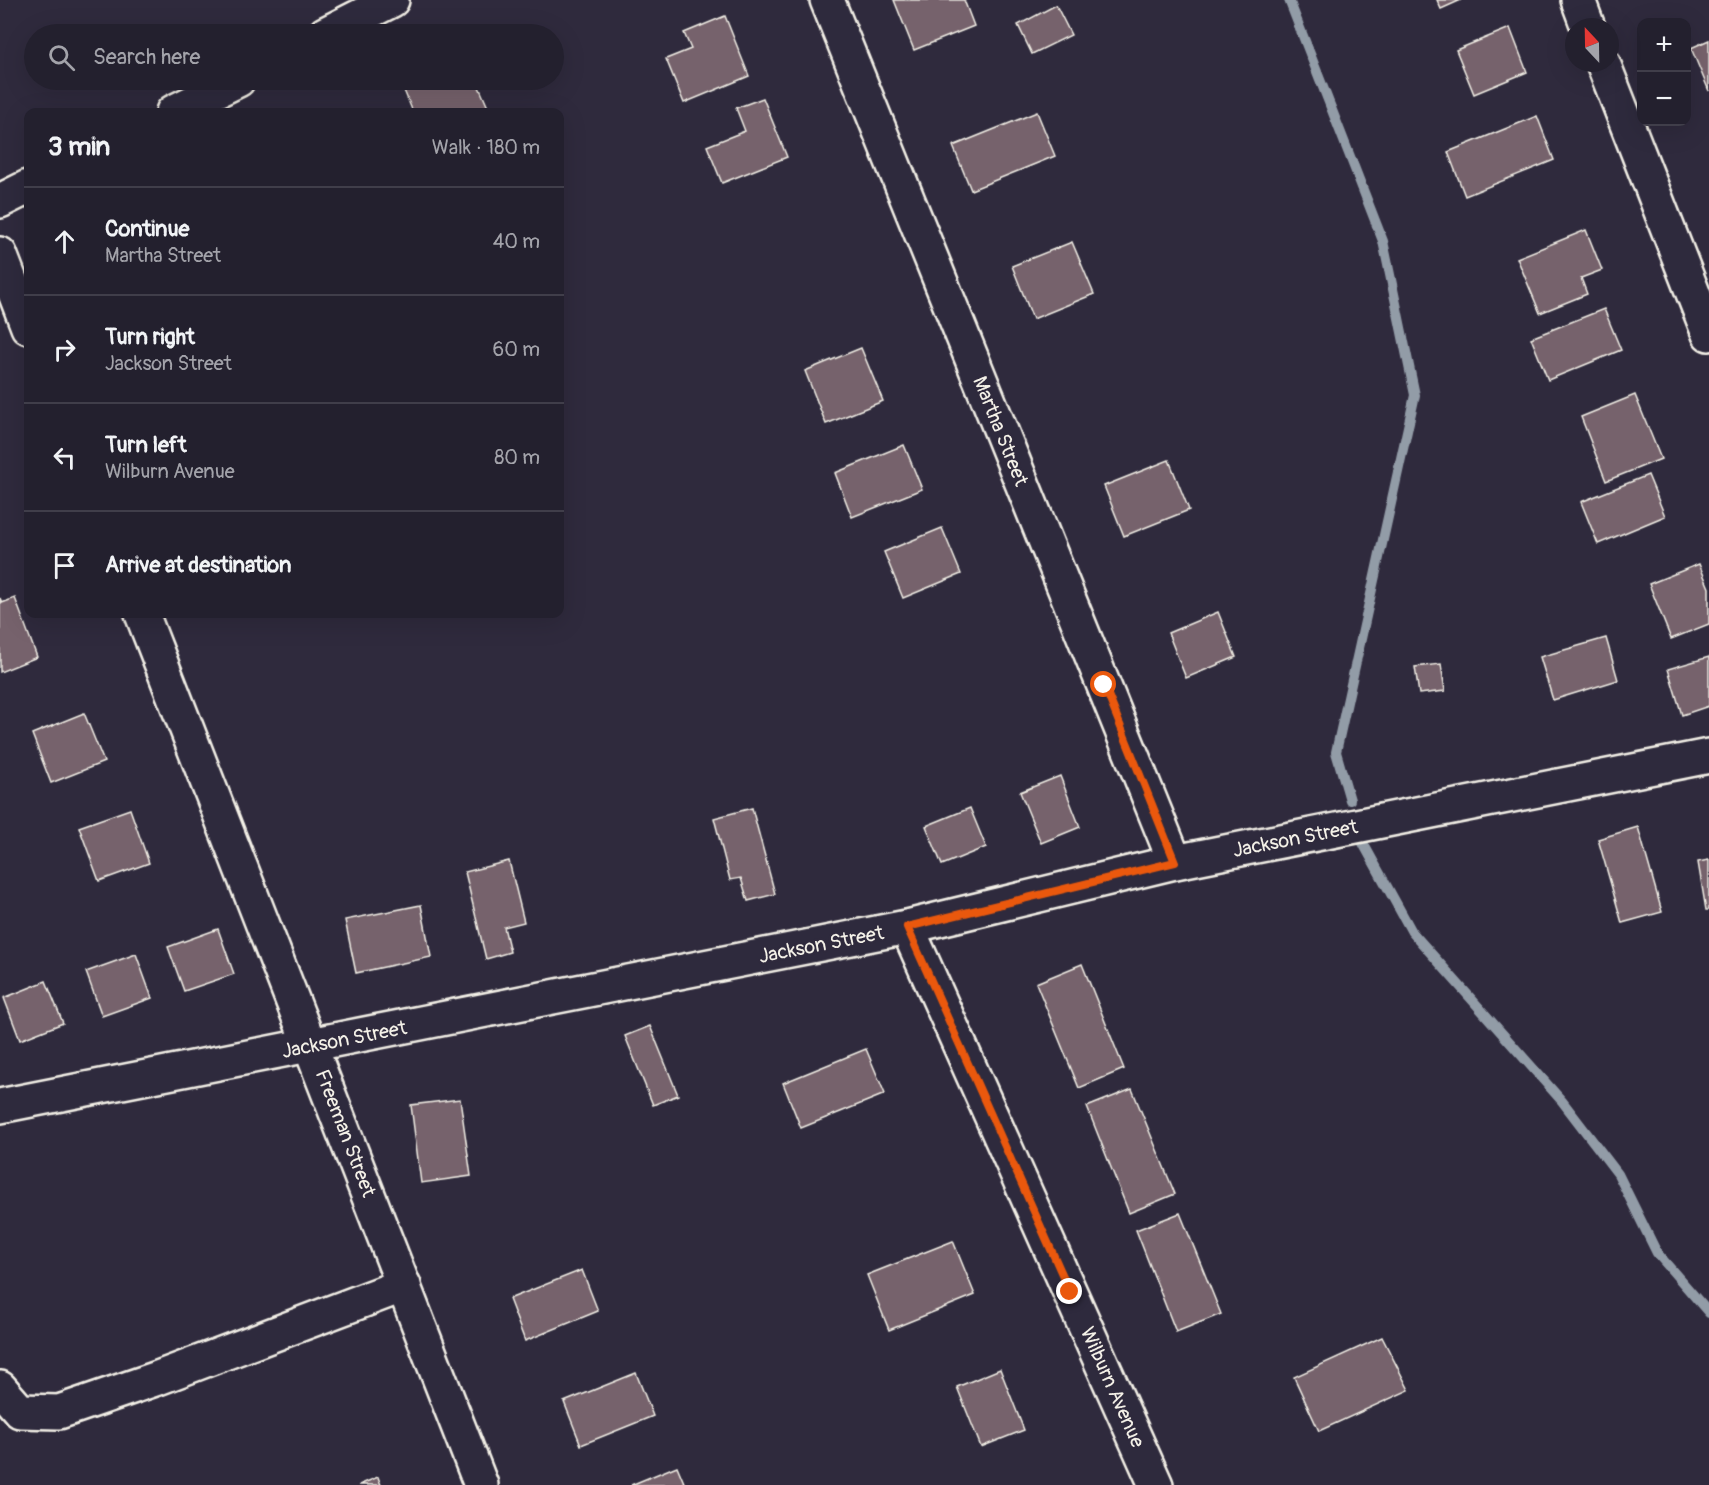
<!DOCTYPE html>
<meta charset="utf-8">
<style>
body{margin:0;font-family:Pangolin,sans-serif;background:#2b2836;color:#f1f3f6}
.controls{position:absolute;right:18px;top:18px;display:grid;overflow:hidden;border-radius:12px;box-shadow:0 6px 24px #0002}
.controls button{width:54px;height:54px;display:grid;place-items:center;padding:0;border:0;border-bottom:2px solid #403e4a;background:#23202e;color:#f1f3f6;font:30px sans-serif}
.compass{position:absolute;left:1565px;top:18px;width:54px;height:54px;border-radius:50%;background:#23202e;box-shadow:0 6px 24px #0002;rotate:338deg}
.stop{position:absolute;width:18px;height:18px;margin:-14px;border:4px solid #ea580c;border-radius:50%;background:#fff}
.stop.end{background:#ea580c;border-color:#fff;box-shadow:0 2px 6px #0008}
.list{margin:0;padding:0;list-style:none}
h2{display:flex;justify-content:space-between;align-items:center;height:78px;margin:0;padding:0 24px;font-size:26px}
h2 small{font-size:20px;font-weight:400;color:#a3a3aa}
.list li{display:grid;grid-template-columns:39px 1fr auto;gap:18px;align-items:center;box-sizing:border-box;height:108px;padding:0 24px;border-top:2px solid #403e4a}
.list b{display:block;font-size:22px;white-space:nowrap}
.list p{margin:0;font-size:20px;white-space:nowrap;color:#a3a3aa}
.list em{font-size:20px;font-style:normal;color:#a3a3aa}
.icon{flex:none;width:33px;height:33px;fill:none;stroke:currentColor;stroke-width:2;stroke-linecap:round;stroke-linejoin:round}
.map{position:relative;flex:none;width:1709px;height:1485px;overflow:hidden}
.search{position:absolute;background:#23202e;box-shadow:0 6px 24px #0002;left:24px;top:24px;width:540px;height:66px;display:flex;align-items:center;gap:15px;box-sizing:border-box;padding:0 21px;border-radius:33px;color:#a3a3aa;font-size:22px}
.panel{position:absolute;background:#23202e;box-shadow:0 6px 24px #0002;left:24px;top:108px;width:540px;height:510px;border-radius:12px}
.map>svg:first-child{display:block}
</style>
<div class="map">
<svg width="1709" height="1485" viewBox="0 0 1709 1485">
<rect width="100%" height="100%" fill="#2f2a3d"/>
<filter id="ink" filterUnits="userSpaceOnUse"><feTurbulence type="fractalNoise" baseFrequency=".0167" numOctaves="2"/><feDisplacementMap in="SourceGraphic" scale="12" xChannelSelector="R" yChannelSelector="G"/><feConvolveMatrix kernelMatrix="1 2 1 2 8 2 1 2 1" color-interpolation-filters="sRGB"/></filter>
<g filter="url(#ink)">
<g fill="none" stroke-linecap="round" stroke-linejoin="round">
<g stroke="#929ca7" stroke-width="10">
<polyline points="1289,0 1383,241 1415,395 1336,752 1350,800"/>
<polyline points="1363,843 1412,932 1562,1101 1618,1174 1657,1253 1709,1313"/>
</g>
</g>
<g fill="#76626c" stroke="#f4f1e8" stroke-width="1.5">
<polygon points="894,0 964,0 974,26 914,50"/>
<polygon points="1437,0 1461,0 1441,9"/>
<polygon points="1056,5 1071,35 1032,54 1018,25"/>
<polygon points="725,16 749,76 684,103 666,59 691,49 684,33"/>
<polygon points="1510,28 1527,72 1474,94 1456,50"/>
<polygon points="1709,40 1709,91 1691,48"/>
<polygon points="409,80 476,80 490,112 413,112 401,83"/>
<polygon points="763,98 787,157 722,183 707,146 745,131 736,108"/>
<polygon points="1037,112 1055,156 971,190 953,146"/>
<polygon points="1537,116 1554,160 1465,196 1448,152"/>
<polygon points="1586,230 1602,270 1581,278 1587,294 1540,313 1517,258"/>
<polygon points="1072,242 1094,294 1033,319 1012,266"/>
<polygon points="1604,309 1621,350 1548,380 1531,338"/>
<polygon points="861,348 883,401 826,424 805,371"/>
<polygon points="1635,395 1661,459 1606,481 1581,417"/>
<polygon points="904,445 922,489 852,517 835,473"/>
<polygon points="1169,460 1189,510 1124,536 1104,486"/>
<polygon points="1648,475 1665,516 1598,544 1581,502"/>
<polygon points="942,528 961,574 903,598 884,552"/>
<polygon points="1699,564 1709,588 1709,624 1671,639 1649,584"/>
<polygon points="0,598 2,603 15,598 37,657 0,672"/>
<polygon points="1218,612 1236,657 1186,678 1168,633"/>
<polygon points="1606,638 1618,680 1553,700 1540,657"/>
<polygon points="1709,657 1709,706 1682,715 1668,669"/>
<polygon points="1441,664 1445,691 1419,694 1415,667"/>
<polygon points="84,713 104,762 51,783 32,734"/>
<polygon points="1060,776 1080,827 1041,843 1020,792"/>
<polygon points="752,808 775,894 748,901 741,878 730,880 714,818"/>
<polygon points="970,808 986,847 942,865 926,826"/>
<polygon points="130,809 149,863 99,881 79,827"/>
<polygon points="1638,827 1662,912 1622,923 1598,839"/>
<polygon points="1709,860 1709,910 1706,910 1698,862"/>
<polygon points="509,861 524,922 504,927 510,952 486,959 465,872"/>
<polygon points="421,905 431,957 356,973 345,920"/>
<polygon points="218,929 234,974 184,991 168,947"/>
<polygon points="136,954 152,998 102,1016 86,972"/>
<polygon points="1082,964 1124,1069 1079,1088 1036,983"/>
<polygon points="46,981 63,1023 20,1040 4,998"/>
<polygon points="650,1026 678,1095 653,1105 625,1036"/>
<polygon points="866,1049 885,1094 801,1128 783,1083"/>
<polygon points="1132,1089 1175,1194 1129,1213 1087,1107"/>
<polygon points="460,1099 471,1176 421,1183 411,1105"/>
<polygon points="1180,1213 1221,1314 1176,1332 1136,1230"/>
<polygon points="953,1241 975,1295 889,1330 867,1275"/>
<polygon points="582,1270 598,1311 525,1341 509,1299"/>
<polygon points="1382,1337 1409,1390 1319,1431 1294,1377"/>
<polygon points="1000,1369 1024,1430 981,1447 957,1387"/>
<polygon points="636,1373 653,1416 581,1445 564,1402"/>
<polygon points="677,1466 685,1485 631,1485"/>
<polygon points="378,1477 381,1485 359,1485"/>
</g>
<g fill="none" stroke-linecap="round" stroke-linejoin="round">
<defs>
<g id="minor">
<polyline points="827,0 1175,862"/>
<polyline points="1578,0 1588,27"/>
<polyline points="325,34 392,0"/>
<polyline points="1603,63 1709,334"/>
<polyline points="173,112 238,80"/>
<polyline points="0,201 28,187"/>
<polyline points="0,254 28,327"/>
<polyline points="142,614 481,1485"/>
<polyline points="907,927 1156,1485"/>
<polyline points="0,1106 907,927 1175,862 1709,756"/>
<polyline points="0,1388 20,1411 59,1412 158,1378 404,1285"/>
</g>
</defs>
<use href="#minor" stroke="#f4f1e8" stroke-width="38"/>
<use href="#minor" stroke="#2f2a3d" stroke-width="33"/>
</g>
</g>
<g fill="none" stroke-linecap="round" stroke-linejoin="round" filter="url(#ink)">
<polyline stroke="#ea580c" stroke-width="8" points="1070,1292 907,927 1175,862 1104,685"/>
</g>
<g text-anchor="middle" stroke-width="4.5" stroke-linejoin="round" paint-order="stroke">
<g font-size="20" fill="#f4f1e8" stroke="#2f2a3d">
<text transform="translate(1001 431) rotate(68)" y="7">Martha Street</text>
<text transform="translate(1295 838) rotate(-11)" y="7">Jackson Street</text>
<text transform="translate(821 944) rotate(-11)" y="7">Jackson Street</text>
<text transform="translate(344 1039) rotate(-11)" y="7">Jackson Street</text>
<text transform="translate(346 1133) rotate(69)" y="7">Freeman Street</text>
<text transform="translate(1113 1387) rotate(66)" y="7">Wilburn Avenue</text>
</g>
</g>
</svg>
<div class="controls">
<button>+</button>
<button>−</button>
</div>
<svg class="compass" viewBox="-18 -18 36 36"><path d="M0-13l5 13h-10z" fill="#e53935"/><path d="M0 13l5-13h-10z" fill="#a3a3aa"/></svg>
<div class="stop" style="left:1104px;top:685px"></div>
<div class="stop end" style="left:1070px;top:1292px"></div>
<div class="search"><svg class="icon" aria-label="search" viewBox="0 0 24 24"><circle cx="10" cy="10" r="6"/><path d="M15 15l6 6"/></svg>Search here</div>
<section class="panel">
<h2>3 min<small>Walk · 180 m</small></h2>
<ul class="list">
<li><svg class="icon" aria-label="ahead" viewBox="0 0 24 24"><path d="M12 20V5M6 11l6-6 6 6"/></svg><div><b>Continue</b><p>Martha Street</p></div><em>40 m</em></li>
<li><svg class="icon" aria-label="right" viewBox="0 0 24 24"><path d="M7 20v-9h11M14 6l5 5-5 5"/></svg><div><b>Turn right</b><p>Jackson Street</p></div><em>60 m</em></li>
<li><svg class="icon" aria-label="left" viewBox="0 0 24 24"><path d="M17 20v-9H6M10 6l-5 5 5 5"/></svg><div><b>Turn left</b><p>Wilburn Avenue</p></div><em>80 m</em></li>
<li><svg class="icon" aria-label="arrive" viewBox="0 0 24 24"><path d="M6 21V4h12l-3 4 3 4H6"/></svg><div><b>Arrive at destination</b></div></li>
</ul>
</section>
</div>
